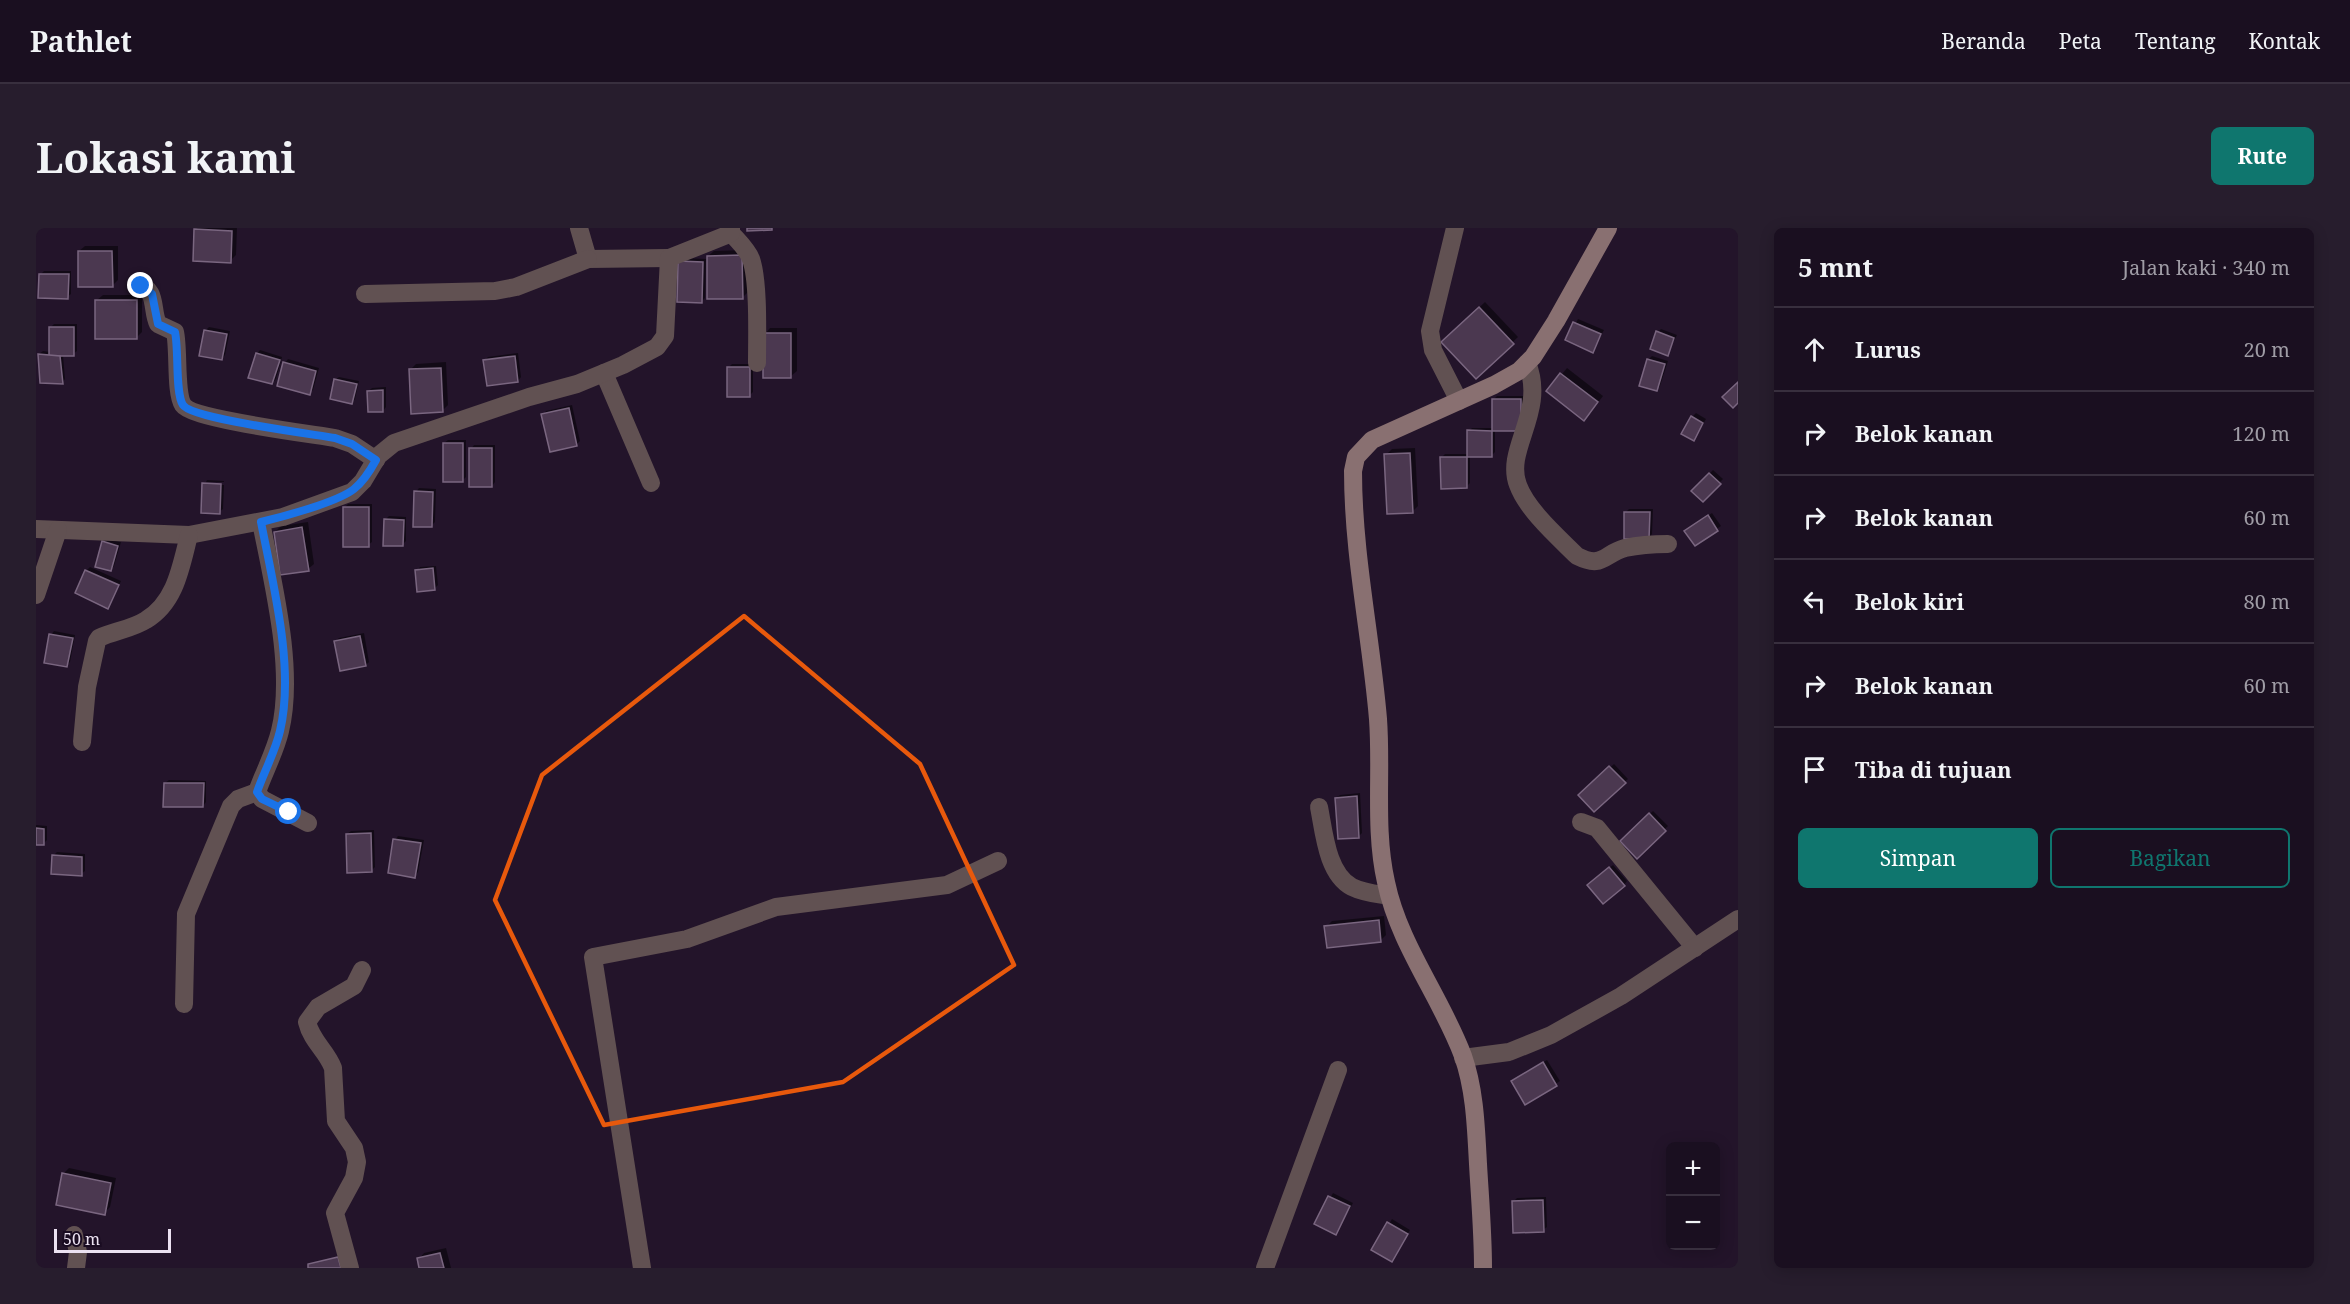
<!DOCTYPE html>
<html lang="id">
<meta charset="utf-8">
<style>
body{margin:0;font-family:"Noto Serif",serif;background:#271d2d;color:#f1f3f6}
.controls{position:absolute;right:18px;bottom:18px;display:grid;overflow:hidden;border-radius:9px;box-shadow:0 3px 15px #0003}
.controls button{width:54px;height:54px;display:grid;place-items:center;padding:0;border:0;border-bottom:2px solid #382f3e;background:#1a0f20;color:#f1f3f6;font:30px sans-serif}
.scale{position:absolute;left:18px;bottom:15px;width:117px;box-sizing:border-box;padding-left:6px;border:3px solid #ebe1f1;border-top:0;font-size:16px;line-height:21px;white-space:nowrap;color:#ebe1f1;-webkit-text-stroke:4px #190b21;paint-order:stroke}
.stop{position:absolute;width:18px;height:18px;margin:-14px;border:4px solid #1a73e8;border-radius:50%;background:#fff}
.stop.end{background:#1a73e8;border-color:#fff;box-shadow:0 2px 6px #0008}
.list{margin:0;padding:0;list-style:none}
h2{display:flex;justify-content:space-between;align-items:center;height:78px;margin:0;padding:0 24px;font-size:26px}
h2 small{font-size:20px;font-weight:400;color:#9f9ca5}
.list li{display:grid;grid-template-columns:39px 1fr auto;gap:18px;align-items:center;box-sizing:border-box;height:84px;padding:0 24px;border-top:2px solid #382f3e}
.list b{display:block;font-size:22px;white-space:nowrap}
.list em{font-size:20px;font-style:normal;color:#9f9ca5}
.actions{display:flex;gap:12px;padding:18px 24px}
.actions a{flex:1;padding:14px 0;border:2px solid #0f766e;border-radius:9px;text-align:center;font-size:21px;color:#0f766e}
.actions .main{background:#0f766e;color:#fff}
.icon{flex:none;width:33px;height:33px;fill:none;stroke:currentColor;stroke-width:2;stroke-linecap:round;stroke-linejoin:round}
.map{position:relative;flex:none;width:1702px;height:1040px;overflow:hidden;border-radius:9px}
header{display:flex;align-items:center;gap:36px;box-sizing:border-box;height:84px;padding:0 30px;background:#1a0f20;border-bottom:2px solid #382f3e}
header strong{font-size:28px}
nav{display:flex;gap:33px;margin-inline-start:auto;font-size:21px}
.intro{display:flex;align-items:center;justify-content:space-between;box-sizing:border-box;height:144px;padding:0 36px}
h1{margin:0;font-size:42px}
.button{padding:15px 27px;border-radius:9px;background:#0f766e;color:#fff;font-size:21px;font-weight:700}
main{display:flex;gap:36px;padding:0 36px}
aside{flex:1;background:#1a0f20;border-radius:9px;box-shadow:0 3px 15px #0003}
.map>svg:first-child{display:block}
</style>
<header>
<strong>Pathlet</strong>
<nav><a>Beranda</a><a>Peta</a><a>Tentang</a><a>Kontak</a></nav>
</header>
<div class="intro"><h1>Lokasi kami</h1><a class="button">Rute</a></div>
<main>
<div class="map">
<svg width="1702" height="1040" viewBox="0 0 1702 1040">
<rect width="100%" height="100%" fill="#23142a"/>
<g fill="#0007">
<polygon points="161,0 201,0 200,27 194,33 160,2"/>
<polygon points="49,18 82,18 82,52 76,58 43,23"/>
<polygon points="711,22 712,64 706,70 672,28 678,23"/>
<polygon points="647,30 670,31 669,70 665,74"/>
<polygon points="8,43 35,43 35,66 31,69 4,47"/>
<polygon points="67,67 106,67 106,104 100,110 61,72"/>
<polygon points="1449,74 1482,109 1440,149 1407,114"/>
<polygon points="1542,91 1568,102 1556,123 1531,111"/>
<polygon points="18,96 41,96 41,123 37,126 27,127 29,151 26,155 3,126 7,123 14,124 14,100"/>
<polygon points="173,99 194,103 189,127 186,131 170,102"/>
<polygon points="734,100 761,100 761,143 755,148 729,106"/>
<polygon points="1625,101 1641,107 1631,126 1622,104"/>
<polygon points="224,122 246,129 240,151 236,155 221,126"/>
<polygon points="482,125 485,149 482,153 449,132 452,129"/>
<polygon points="1616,128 1632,133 1624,158 1621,161 1612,132"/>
<polygon points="252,131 283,140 277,162 273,165 249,135"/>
<polygon points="410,134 412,177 406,183 374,142 380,136"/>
<polygon points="696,136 717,136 717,164 713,168 693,139"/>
<polygon points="1531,140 1567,168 1554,185 1512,163"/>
<polygon points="303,149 323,153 319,171 316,175 299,152"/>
<polygon points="350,159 350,179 347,183 333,163 336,160"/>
<polygon points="1461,168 1488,168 1488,198 1459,202 1459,224 1456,227 1434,227 1434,255 1430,259 1405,230 1409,226 1432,226 1433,203 1436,200 1457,200 1457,172"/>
<polygon points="536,177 544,213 541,216 507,187 510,183"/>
<polygon points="1660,185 1670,191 1661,207 1656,189"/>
<polygon points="412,212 430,212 430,249 426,253 408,215"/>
<polygon points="438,217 459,217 459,254 456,258 435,221"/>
<polygon points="1379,220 1382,278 1376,284 1350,227 1356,221"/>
<polygon points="1677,242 1687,251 1667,272 1658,263"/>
<polygon points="171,252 188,253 188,254 170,254"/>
<polygon points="169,254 169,257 188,257 187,281 183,284 168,256"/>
<polygon points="383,260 400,261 399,294 395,298 380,264"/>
<polygon points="312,276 336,276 336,314 332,317 309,279"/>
<polygon points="1593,281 1617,281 1616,306 1613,310 1590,284"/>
<polygon points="1676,285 1685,298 1659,316 1654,300"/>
<polygon points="353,288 370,289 370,313 366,317 349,292"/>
<polygon points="272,294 278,336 272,341 239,304 245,298"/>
<polygon points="71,311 85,314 78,338 75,342 67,314"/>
<polygon points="400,338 402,357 398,361 381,343 384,339"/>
<polygon points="54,339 85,353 72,379 50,343"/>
<polygon points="18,403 39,407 34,434 31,437 15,407"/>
<polygon points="328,405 333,434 330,437 299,413 303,410"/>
<polygon points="1578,536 1592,551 1558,582 1544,567"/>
<polygon points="133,552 170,553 170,574 167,578 129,555"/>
<polygon points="1324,565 1326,605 1323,608 1300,570 1304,567"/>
<polygon points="1617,583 1632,598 1601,628 1586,613"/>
<polygon points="0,597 11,598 11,612 7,616 0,615"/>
<polygon points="338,602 339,639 335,643 311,606 315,603"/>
<polygon points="362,608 388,612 382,644 379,648 359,612"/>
<polygon points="21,624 49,626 49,643 45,646 17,628"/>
<polygon points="1577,637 1591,653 1588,657 1556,654"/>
<polygon points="1348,688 1350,707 1344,713 1290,699 1296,693"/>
<polygon points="1511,832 1524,853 1490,875 1480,850"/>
<polygon points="33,940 80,950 74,979 68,985 27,946"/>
<polygon points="1297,965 1317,975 1300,1005 1280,995"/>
<polygon points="1510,969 1511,999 1507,1002 1477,974 1481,970"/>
<polygon points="1356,991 1374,1002 1359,1029 1337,1022"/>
<polygon points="410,1020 415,1040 385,1040 383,1031 388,1025"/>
</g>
<g fill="#4b3850" stroke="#7a6680" stroke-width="1.5">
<polygon points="711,0 736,0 736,2 711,3"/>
<polygon points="158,1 196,3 195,35 157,33"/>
<polygon points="42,23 76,23 77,59 42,59"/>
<polygon points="706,27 707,71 671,71 671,28"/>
<polygon points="642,33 667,34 666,75 641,74"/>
<polygon points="3,46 33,46 32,71 2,70"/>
<rect x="59" y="72" width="42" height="39"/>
<polygon points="1443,79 1478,116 1440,151 1405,114"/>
<polygon points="1537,94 1565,106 1557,125 1529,112"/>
<rect x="13" y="99" width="25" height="29"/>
<polygon points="168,102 191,106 186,132 163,128"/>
<polygon points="1620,103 1638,110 1632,128 1614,121"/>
<rect x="727" y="105" width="28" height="45"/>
<polygon points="220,125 244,132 236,156 212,150"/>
<polygon points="2,126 24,128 27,156 4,155"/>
<polygon points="479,128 482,154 451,158 447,132"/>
<polygon points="1611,131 1629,136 1621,163 1603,158"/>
<polygon points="247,134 280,143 274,167 241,158"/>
<rect x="691" y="139" width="23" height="30"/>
<polygon points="405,140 407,184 375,186 373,141"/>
<polygon points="1524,145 1562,174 1548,193 1510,163"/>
<polygon points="298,151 321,156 316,176 294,171"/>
<polygon points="1702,154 1702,175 1697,180 1686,169"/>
<polygon points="347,162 347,184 332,184 331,163"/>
<rect x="1456" y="171" width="29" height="32"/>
<polygon points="533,180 541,218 514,224 505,186"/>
<polygon points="1655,188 1667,195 1658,213 1645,206"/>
<polygon points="1431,202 1456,203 1456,229 1431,229"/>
<rect x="407" y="215" width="20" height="39"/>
<rect x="433" y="220" width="23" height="39"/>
<polygon points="1374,225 1377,285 1351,286 1348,226"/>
<polygon points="1404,229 1431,229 1431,260 1405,261"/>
<polygon points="1673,245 1685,256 1667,274 1655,263"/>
<polygon points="166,255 185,256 184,286 165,285"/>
<polygon points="378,263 397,264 396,299 377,299"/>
<rect x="307" y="279" width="26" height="40"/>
<polygon points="1588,284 1614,284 1613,311 1588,311"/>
<polygon points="1672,287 1682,303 1659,318 1648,303"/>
<polygon points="348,291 368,292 367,318 347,318"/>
<polygon points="266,299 273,343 244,347 238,304"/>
<polygon points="66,313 82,318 75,343 59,339"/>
<polygon points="397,340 399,362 381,364 379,342"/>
<polygon points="49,342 83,357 72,381 39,365"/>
<polygon points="13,406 37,410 31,439 8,435"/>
<polygon points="324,408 330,438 304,443 298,413"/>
<polygon points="1573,538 1590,555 1558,584 1542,567"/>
<polygon points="128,555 168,555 167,579 127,579"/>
<polygon points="1321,568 1323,610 1302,611 1299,570"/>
<polygon points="1613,585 1630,603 1601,631 1584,613"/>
<polygon points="0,600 8,601 8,617 0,617"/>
<polygon points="335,605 336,644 311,645 310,606"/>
<polygon points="357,611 385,615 379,650 352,645"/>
<polygon points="16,627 46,629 46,648 15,646"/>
<polygon points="1573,639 1589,658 1567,676 1551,657"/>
<polygon points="1343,692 1345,714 1291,720 1288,698"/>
<polygon points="1507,834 1521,858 1489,877 1475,853"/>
<polygon points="26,945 75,955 69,987 20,977"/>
<polygon points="1292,968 1314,978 1300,1007 1278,996"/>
<polygon points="1507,972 1508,1004 1477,1005 1476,973"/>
<polygon points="1351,994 1372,1006 1356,1034 1335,1022"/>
<polygon points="404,1025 408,1040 383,1040 381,1030"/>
<polygon points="302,1029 305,1040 272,1040 272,1036"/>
</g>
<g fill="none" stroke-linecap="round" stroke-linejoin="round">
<g stroke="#615152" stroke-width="18">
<polyline points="543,0 552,31 633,30"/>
<polyline points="1419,0 1394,103 1397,122 1423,173"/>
<path d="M695,5C702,13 711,21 715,31C723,54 721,109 721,135"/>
<path d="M101,57C122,60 115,82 122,96L139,104C143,121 139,165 147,177C156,191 276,206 299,210L316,216L340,232"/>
<polyline points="329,66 459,63 480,59 552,31"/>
<path d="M1491,135C1511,184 1468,221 1482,257C1491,282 1522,309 1541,328C1567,341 1567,326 1589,320C1603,317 1617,316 1632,316"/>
<polyline points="568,145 615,255"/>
<path d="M225,294C237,356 259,442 244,503C239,524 228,544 221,564L226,571L272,595"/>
<polyline points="0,301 153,307 247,289 316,264 327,253 342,228 358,215 493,169 541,156 587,137 621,119 629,108 633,30 691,7 695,5 695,0"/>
<polyline points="0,367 22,302"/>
<path d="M46,514L51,459L61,413L63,410C78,403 96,401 110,392C140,374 145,338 153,307"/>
<path d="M1283,579C1288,604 1291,646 1316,659C1328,665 1341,666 1353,668"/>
<polyline points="1545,594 1561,600 1659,720"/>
<polyline points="148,776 150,686 195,578 202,571 221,564"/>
<polyline points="1427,830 1473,824 1515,807 1585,768 1702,691"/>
<polyline points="38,1007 42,1024 40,1040"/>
<path d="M314,1040L299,985L318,950L321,934L318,920L300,893L297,840C290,822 276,814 271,794L282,779L318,758L326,742"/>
<polyline points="606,1040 557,729 651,711 740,679 911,657 962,633"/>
<polyline points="1229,1040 1302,842"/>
</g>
<path stroke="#897071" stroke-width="18" d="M1447,1040C1447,1005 1444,971 1442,936C1440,900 1439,862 1427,828C1405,769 1363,717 1350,654C1338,601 1346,545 1342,491C1335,408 1317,327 1317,243L1320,229L1336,212L1458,157L1483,143L1497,129L1520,93L1572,0"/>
</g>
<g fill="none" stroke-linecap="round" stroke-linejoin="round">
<path stroke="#1a73e8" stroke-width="8" d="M105,58L116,66L122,96L139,104C143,122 139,165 147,177C156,191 276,206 299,210L316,216L340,232C334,243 328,253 318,261C302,274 246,289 225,294C237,356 259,441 244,503C239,524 228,544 221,564L226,571L253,584"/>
</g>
<path fill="none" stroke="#e8590c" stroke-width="4.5" stroke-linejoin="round" d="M708,388L884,536L978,737L807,854L568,897L459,672L506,547Z"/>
</svg>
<div class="controls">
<button>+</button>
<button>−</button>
</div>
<div class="scale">50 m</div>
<div class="stop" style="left:253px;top:584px"></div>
<div class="stop end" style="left:105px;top:58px"></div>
</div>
<aside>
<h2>5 mnt<small>Jalan kaki · 340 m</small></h2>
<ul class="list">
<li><svg class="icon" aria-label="ahead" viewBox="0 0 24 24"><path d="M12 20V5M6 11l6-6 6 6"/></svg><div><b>Lurus</b></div><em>20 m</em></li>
<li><svg class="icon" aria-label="right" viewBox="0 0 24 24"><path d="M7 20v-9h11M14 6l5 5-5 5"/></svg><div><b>Belok kanan</b></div><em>120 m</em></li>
<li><svg class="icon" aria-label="right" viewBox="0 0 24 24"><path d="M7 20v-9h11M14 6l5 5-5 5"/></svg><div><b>Belok kanan</b></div><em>60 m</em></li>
<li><svg class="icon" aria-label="left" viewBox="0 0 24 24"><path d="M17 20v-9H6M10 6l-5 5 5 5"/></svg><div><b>Belok kiri</b></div><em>80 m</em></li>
<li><svg class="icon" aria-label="right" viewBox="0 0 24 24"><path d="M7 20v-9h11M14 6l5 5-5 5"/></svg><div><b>Belok kanan</b></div><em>60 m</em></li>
<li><svg class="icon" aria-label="arrive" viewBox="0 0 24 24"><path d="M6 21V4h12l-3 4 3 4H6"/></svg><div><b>Tiba di tujuan</b></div></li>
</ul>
<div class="actions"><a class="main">Simpan</a><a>Bagikan</a></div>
</aside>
</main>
